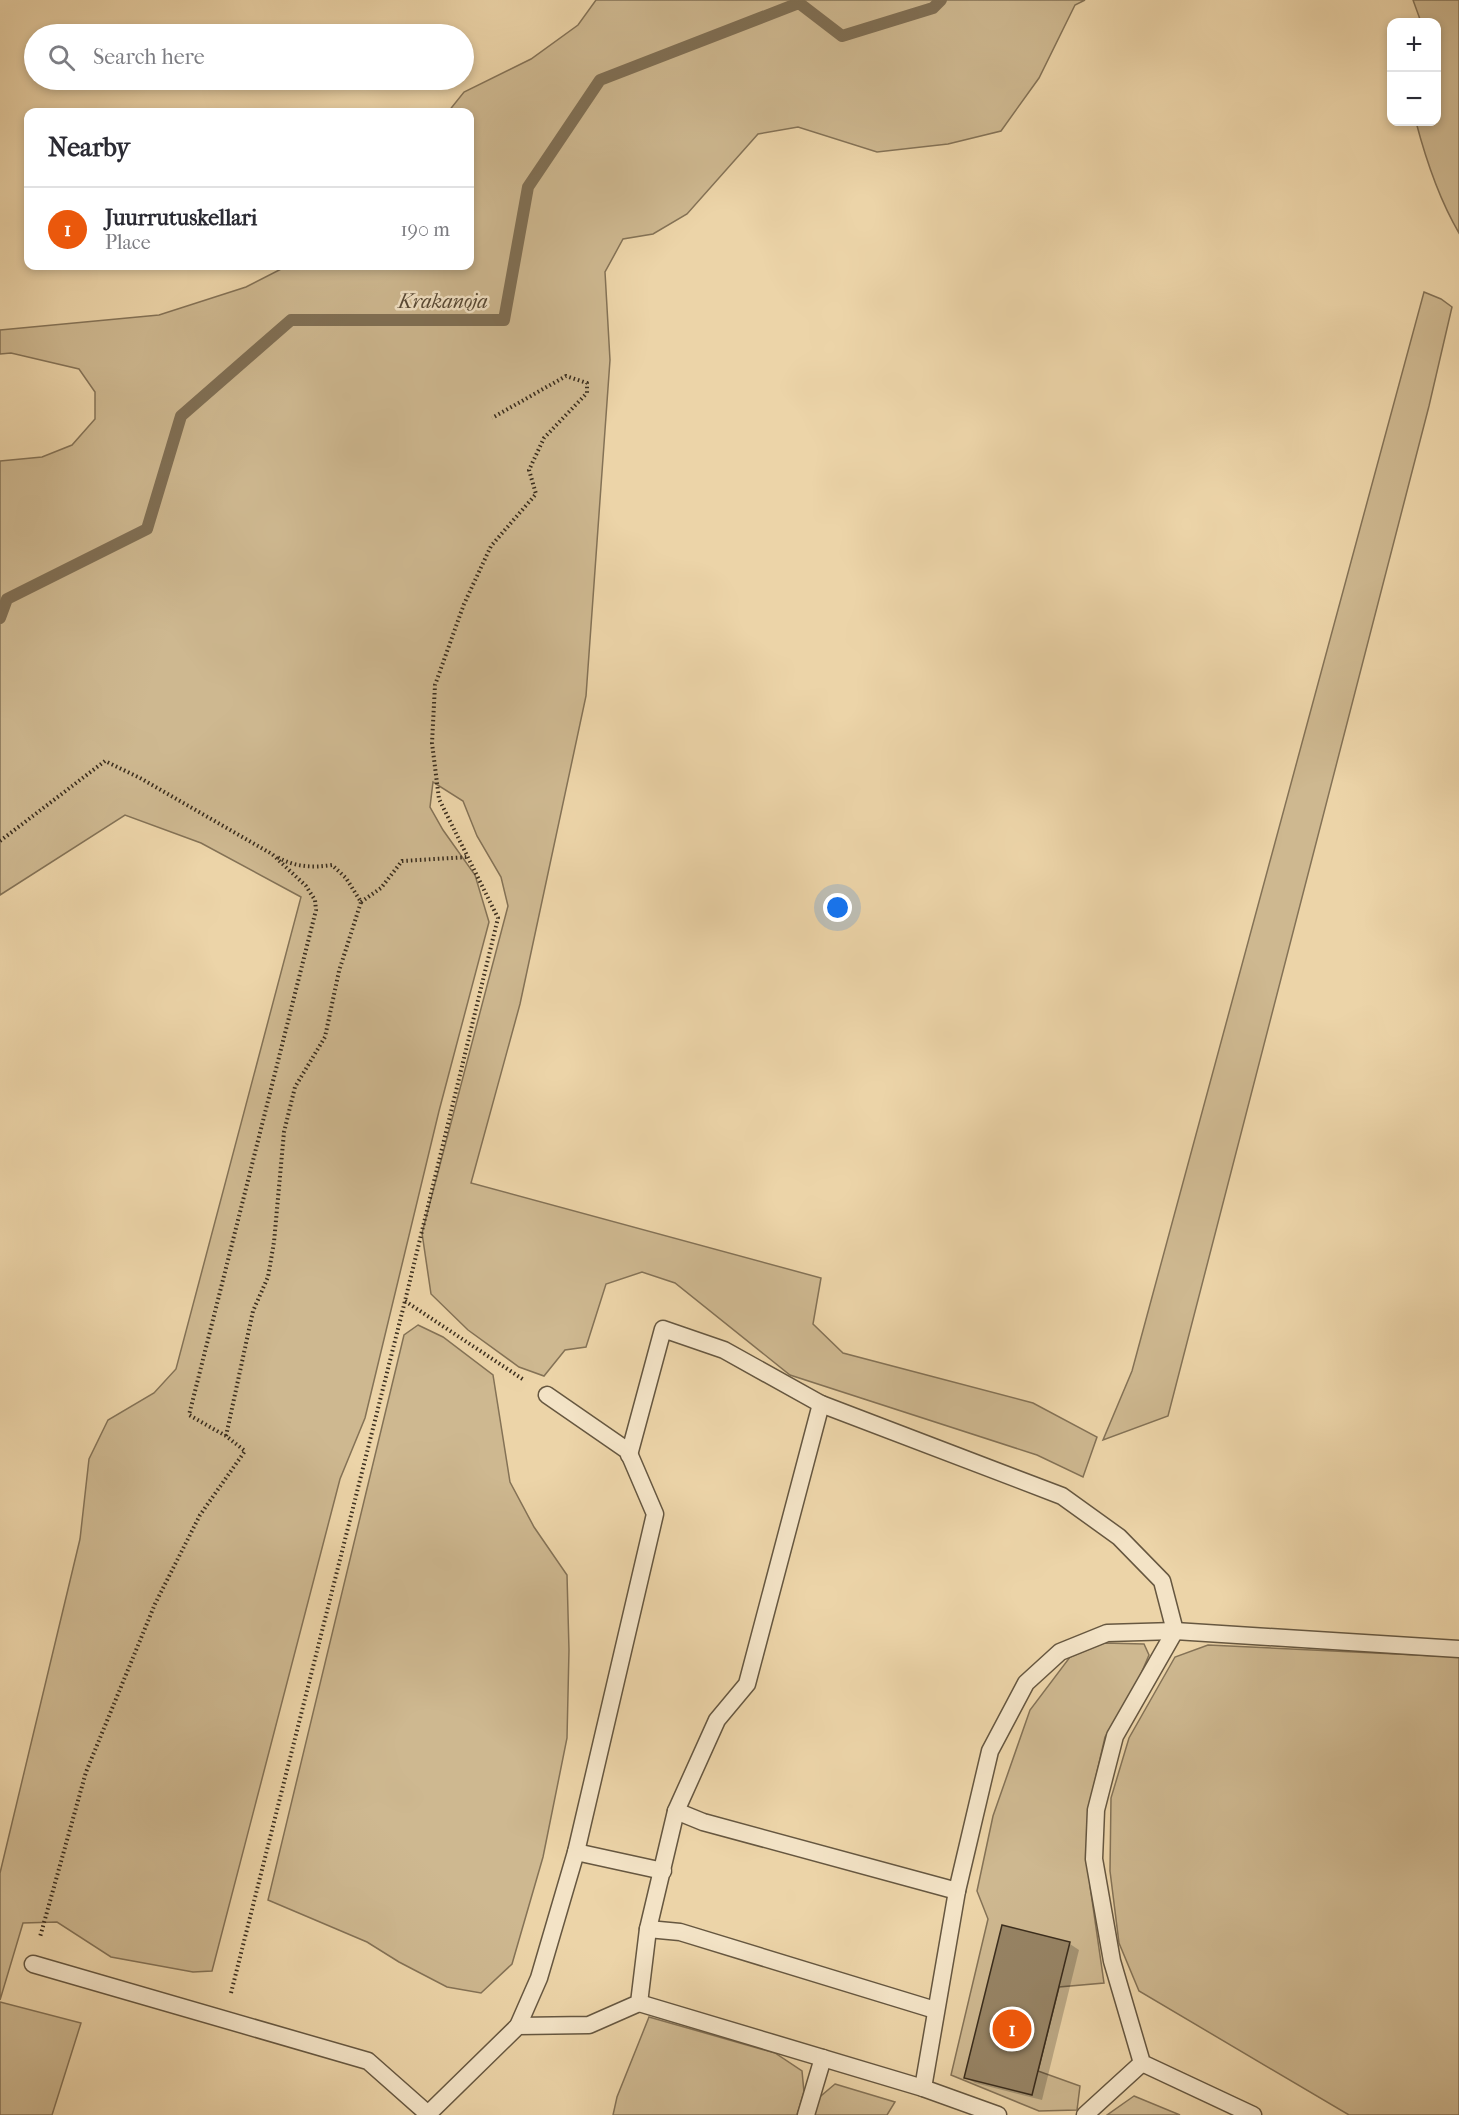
<!DOCTYPE html>
<meta charset="utf-8">
<style>
body{margin:0;font-family:"IM FELL French Canon",serif;background:#f2f2f3;color:#2b2b33}
.controls{position:absolute;right:18px;top:18px;display:grid;overflow:hidden;border-radius:12px;box-shadow:0 3px 9px #0003}
.controls button{width:54px;height:54px;display:grid;place-items:center;padding:0;border:0;border-bottom:2px solid #e1e1e2;background:#fff;color:#2b2b33;font:30px sans-serif}
.you{position:absolute;left:838px;top:908px;width:21px;height:21px;margin:-15px;border:4px solid #fff;border-radius:50%;background:#1a73e8;box-shadow:0 0 0 9px #1a73e833}
.badge{display:grid;place-items:center;width:39px;height:39px;border-radius:50%;background:#ea580c;color:#fff;font-size:20px;font-weight:700}
.pin{position:absolute;translate:-50% -50%;border:3px solid #fff;box-shadow:0 2px 6px #0006}
.list{margin:0;padding:0;list-style:none}
h2{display:flex;justify-content:space-between;align-items:center;height:78px;margin:0;padding:0 24px;font-size:26px}
h2 small{font-size:20px;font-weight:400;color:#7c7c81}
.list li{display:grid;grid-template-columns:39px 1fr auto;gap:18px;align-items:center;box-sizing:border-box;height:84px;padding:0 24px;border-top:2px solid #e1e1e2}
.list b{display:block;font-size:22px;white-space:nowrap}
.list p{margin:0;font-size:20px;white-space:nowrap;color:#7c7c81}
.list em{font-size:20px;font-style:normal;color:#7c7c81}
.icon{flex:none;width:33px;height:33px;fill:none;stroke:currentColor;stroke-width:2;stroke-linecap:round;stroke-linejoin:round}
.map{position:relative;flex:none;width:1459px;height:2115px;overflow:hidden}
.search{position:absolute;background:#fff;box-shadow:0 3px 9px #0003;left:24px;top:24px;width:450px;height:66px;display:flex;align-items:center;gap:15px;box-sizing:border-box;padding:0 21px;border-radius:33px;color:#7c7c81;font-size:22px}
.panel{position:absolute;background:#fff;box-shadow:0 3px 9px #0003;left:24px;top:108px;width:450px;height:162px;border-radius:12px}
.map>svg:first-child{display:block}
</style>
<div class="map">
<svg width="1459" height="2115" viewBox="0 0 1459 2115">
<rect width="100%" height="100%" fill="#ecd4a8"/>
<filter id="stains"><feTurbulence type="fractalNoise" baseFrequency=".00333" numOctaves="4"/><feColorMatrix values="0 0 0 0 .2 0 0 0 0 .09 0 0 0 0 .02 0 0 0 .5 -.17"/></filter>
<radialGradient id="worn" r=".72"><stop offset=".6" stop-color="#630" stop-opacity="0"/><stop offset="1" stop-color="#630" stop-opacity=".3"/></radialGradient>
<g fill="#ceb890" stroke="#847256" stroke-width="1.5">
<polygon points="596,0 1085,0 1075,5 1039,78 1001,131 948,144 877,152 798,127 758,134 687,214 653,234 623,239 605,272 610,360 586,696 520,1004 471,1183 821,1278 813,1324 843,1353 1033,1403 1097,1437 1083,1477 1037,1455 790,1375 675,1283 642,1272 606,1284 586,1347 565,1350 544,1376 519,1367 468,1330 431,1294 422,1233 508,906 501,877 477,836 463,801 433,782 430,807 443,830 475,875 489,922 439,1111 365,1418 340,1479 212,1971 193,1972 111,1957 57,1922 23,1923 0,2000 0,1873 80,1539 89,1459 108,1420 154,1393 176,1369 301,897 201,843 125,815 0,895 0,461 42,457 72,445 95,419 95,392 79,369 11,353 0,354 0,330 159,315 246,287 287,266 470,266 470,112 448,112 464,92 531,59 578,25"/>
<path d="M1413,0H1459V233C1439,199 1426,160 1416,122H1436V22H1421Z"/>
<polygon points="1424,292 1441,299 1452,307 1429,406 1168,1416 1103,1440 1132,1371"/>
<polygon points="418,1325 443,1337 493,1375 510,1482 534,1527 567,1575 569,1650 567,1738 543,1857 512,1964 481,1993 447,1987 399,1962 367,1942 268,1900 404,1335"/>
<polygon points="1104,1643 1144,1644 1149,1655 1134,1690 1105,1737 1088,1811 1090,1886 1104,1983 1059,1987 1038,2071 1080,2086 1077,2110 1039,2111 951,2075 988,1919 977,1891 993,1816 1030,1710 1070,1657"/>
<polygon points="1208,1645 1459,1657 1459,2115 1349,2115 1139,1991 1119,1943 1110,1871 1111,1798 1129,1738 1175,1657"/>
<polygon points="0,2002 81,2023 52,2115 0,2115"/>
<polygon points="649,2017 775,2053 802,2071 804,2092 797,2115 613,2115 617,2097"/>
<polygon points="835,2084 895,2102 887,2115 811,2115 815,2101"/>
<polygon points="1134,2096 1180,2115 1107,2115"/>
</g>
<polygon fill="#0003" points="1003,1927 1070,1944 1079,1950 1042,2100 975,2083 965,2077"/>
<g fill="none" stroke-linecap="round" stroke-linejoin="round">
<polyline stroke="#806f54" stroke-width="12" points="0,618 7,599 147,529 181,416 291,320 504,320 528,187 600,80 799,3 842,36 933,8 941,0"/>
</g>
<polygon fill="#978465" stroke="#3a2d1d" stroke-width="1.5" points="1002,1925 1070,1942 1032,2095 964,2078"/>
<g fill="none" stroke-linecap="round" stroke-linejoin="round">
<defs>
<g id="lane">
<polyline points="629,1455 663,1329 724,1350 821,1404 1062,1496 1119,1537 1162,1581 1175,1631 1115,1736 1096,1810 1094,1859 1112,1961 1142,2063 1253,2115"/>
<polyline points="676,1811 703,1822 957,1891"/>
<polyline points="576,1852 663,1871"/>
<polyline points="648,1929 680,1932 935,2010"/>
<polyline points="33,1964 368,2061 428,2114"/>
<polyline points="639,2003 923,2088 998,2115"/>
<polyline points="518,2026 539,1978 576,1852 655,1514 628,1451 547,1395"/>
<polyline points="923,2088 957,1891 990,1751 1026,1683 1060,1652 1107,1633 1175,1631 1459,1649"/>
<polyline points="427,2115 518,2026 589,2025 639,2003 648,1929 676,1811 717,1720 747,1684 821,1404"/>
<polyline points="806,2115 823,2058"/>
<polyline points="1085,2115 1142,2063"/>
</g>
</defs>
<use href="#lane" stroke="#665740" stroke-width="19"/>
<g stroke="#3a2d1d" stroke-width="4" stroke-dasharray="1.5 3" stroke-linecap="butt">
<polyline points="0,841 105,761 140,778 272,854 306,886 315,900 316,910 189,1415 226,1436 245,1451 200,1515 155,1604 86,1772 40,1937"/>
<polyline points="361,902 381,888 402,861 468,857"/>
<polyline points="405,1301 524,1380"/>
<path d="M226,1436L253,1311L268,1277L274,1242L284,1132L295,1087L325,1037L339,971L361,902L346,878L332,865C312,868 295,867 277,857"/>
<polyline points="231,1993 405,1301 498,918 439,799 432,743 435,685 464,604 491,546 536,494 529,470 544,438 587,393 587,383 566,376 492,418"/>
</g>
<use href="#lane" stroke="#f3e3c6" stroke-width="16"/>
</g>
<g text-anchor="middle" stroke-width="5" stroke-linejoin="round" paint-order="stroke">
<g font-size="20" font-style="italic" fill="#574834" stroke="#f3e3c6">
<text x="443" y="308">Krakanoja</text>
</g>
</g>
<rect width="100%" height="100%" filter="url(#stains)"/>
<rect width="100%" height="100%" fill="url(#worn)"/>
</svg>
<div class="controls">
<button>+</button>
<button>−</button>
</div>
<div class="you"></div>
<div class="pin badge" style="left:1012px;top:2029px">1</div>
<div class="search"><svg class="icon" aria-label="search" viewBox="0 0 24 24"><circle cx="10" cy="10" r="6"/><path d="M15 15l6 6"/></svg>Search here</div>
<section class="panel">
<h2>Nearby<small></small></h2>
<ul class="list">
<li><span class="badge">1</span><div><b>Juurrutuskellari</b><p>Place</p></div><em>190 m</em></li>
</ul>
</section>
</div>
